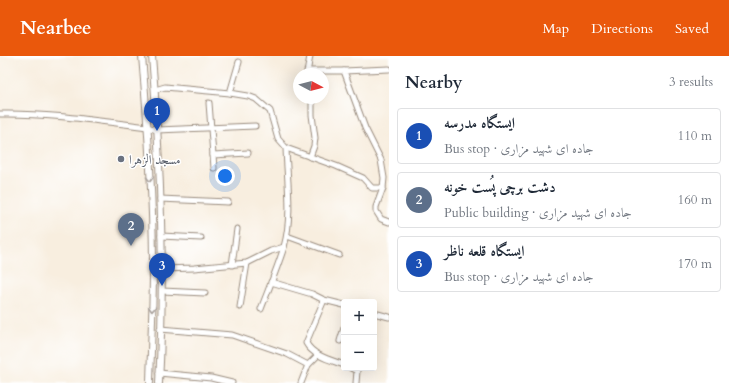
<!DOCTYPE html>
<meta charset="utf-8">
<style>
body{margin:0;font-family:Cardo,Amiri,serif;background:#f6f6f7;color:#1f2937}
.controls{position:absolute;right:12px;bottom:12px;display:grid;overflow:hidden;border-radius:4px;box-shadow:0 4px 16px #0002}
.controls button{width:36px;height:36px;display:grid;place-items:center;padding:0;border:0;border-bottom:1px solid #e0e1e3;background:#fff;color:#1f2937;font:20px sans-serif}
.compass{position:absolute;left:293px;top:12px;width:36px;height:36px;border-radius:50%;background:#fff;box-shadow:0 4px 16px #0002;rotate:97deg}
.you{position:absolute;left:225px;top:120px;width:14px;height:14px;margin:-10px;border:3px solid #fff;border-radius:50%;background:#1a73e8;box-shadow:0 0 0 6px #1a73e833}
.badge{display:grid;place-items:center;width:26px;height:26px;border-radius:50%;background:#ea580c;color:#fff;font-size:13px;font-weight:700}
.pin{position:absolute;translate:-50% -33px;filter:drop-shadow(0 1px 2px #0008)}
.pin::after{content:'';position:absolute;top:21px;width:14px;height:12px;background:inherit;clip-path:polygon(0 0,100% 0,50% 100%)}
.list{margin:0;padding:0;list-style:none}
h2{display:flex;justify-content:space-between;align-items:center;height:52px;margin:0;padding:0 16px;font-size:17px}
h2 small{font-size:13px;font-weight:400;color:#747a83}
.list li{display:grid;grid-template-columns:26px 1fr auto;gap:12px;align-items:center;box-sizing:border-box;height:56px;margin:0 8px 8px;padding:0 8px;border:1px solid #e0e1e3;border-radius:4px}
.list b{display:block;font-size:15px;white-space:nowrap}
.list p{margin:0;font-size:13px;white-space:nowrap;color:#747a83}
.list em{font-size:13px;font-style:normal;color:#747a83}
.map{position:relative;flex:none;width:389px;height:327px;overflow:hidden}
header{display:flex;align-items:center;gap:24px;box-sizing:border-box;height:56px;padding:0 20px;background:#ea580c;color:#fff}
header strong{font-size:19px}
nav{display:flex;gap:22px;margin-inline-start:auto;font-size:14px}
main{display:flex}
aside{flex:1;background:#fff}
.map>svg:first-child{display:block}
</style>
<header>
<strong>Nearbee</strong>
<nav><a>Map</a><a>Directions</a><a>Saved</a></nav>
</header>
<main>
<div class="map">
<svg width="389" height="327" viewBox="0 0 389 327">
<rect width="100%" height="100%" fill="#fff"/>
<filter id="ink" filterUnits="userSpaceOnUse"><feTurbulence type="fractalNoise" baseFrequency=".025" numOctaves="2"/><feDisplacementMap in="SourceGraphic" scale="8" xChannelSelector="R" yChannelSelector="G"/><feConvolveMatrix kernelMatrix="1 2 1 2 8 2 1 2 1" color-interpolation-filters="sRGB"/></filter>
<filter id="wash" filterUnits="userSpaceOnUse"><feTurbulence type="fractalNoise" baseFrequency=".012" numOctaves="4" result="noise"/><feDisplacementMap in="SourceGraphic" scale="16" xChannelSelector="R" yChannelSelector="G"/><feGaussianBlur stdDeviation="0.9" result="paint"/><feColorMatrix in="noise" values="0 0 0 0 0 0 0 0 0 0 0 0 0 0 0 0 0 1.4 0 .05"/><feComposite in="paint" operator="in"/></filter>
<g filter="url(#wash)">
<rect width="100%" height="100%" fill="#f8eedf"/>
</g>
<g filter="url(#ink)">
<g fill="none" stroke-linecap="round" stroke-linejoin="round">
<defs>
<g id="minor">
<polyline points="389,13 344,15 365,72 381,104 384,122 383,132 376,151 376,155 381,163 389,166"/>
<polyline points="307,15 344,15"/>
<polyline points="307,17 310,0"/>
<polyline points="155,34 165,31 230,37 248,40 256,43 270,55 278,83 286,92 336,110 363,122 372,132 383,132"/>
<polyline points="230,37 239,6"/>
<polyline points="209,47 214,112"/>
<path d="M0,58C49,57 98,65 147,71L157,74L255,70"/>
<polyline points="213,99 248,97"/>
<polyline points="310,101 314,90 315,82 312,59 312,42"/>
<polyline points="160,143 228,146"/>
<polyline points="161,180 201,182"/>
<polyline points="287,180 339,199"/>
<polyline points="232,209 237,173"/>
<path d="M162,213L194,212L247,207L271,195L284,191C293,159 287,125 286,92"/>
<polyline points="271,226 312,238 324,244 344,249"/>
<polyline points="162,235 205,237"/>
<path d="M324,244L306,287C313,300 331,304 344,309"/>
<polyline points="240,251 247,207"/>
<path d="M261,253C269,232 277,213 284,191"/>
<polyline points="374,257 389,261"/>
<polyline points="160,273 232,279 287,298 308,309"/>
<polyline points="340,285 344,272"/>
<polyline points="351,312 357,315 356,327"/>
<polyline points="159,317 211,322 232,327"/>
<polyline points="301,327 308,309 318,299"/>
</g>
<g id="major">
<path d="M142,0C148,70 153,141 153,212C153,250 151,289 150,327"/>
<path d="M152,0C161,109 165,218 159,327"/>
</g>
</defs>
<use href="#minor" stroke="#9a8c7e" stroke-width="7"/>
<use href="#major" stroke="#9a8c7e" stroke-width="8"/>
<use href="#minor" stroke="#fff" stroke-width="5"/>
<use href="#major" stroke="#fff" stroke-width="6"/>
</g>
<defs><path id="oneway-chevron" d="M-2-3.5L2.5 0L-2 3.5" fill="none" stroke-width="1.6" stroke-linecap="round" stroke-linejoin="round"/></defs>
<g stroke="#a79f9a">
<use href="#oneway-chevron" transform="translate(150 123) rotate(87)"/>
<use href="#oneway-chevron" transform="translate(152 253) rotate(92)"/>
</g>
</g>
<circle fill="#6b7280" stroke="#fff" stroke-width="1.5" cx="121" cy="103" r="4"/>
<g text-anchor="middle" stroke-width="3" stroke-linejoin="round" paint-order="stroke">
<g font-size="13" fill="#5b616d" stroke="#fff" text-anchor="start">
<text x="129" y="108">مسجد الزهرا</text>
</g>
</g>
</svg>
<div class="controls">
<button>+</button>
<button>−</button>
</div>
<svg class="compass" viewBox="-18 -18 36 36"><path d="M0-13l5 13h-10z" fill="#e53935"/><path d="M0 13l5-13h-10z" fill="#747a83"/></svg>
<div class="you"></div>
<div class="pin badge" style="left:157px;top:75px;background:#1a4fb4">1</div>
<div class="pin badge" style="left:131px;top:190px;background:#5c6f8a">2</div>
<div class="pin badge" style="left:162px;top:230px;background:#1a4fb4">3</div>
</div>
<aside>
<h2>Nearby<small>3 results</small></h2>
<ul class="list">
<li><span class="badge" style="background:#1a4fb4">1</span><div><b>ایستگاه مدرسه</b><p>Bus stop · جاده ای شهید مزاری</p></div><em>110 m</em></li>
<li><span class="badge" style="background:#5c6f8a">2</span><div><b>دشت برچی پُست خونه</b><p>Public building · جاده ای شهید مزاری</p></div><em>160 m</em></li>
<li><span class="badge" style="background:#1a4fb4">3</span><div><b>ایستگاه قلعه ناظر</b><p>Bus stop · جاده ای شهید مزاری</p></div><em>170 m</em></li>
</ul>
</aside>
</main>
